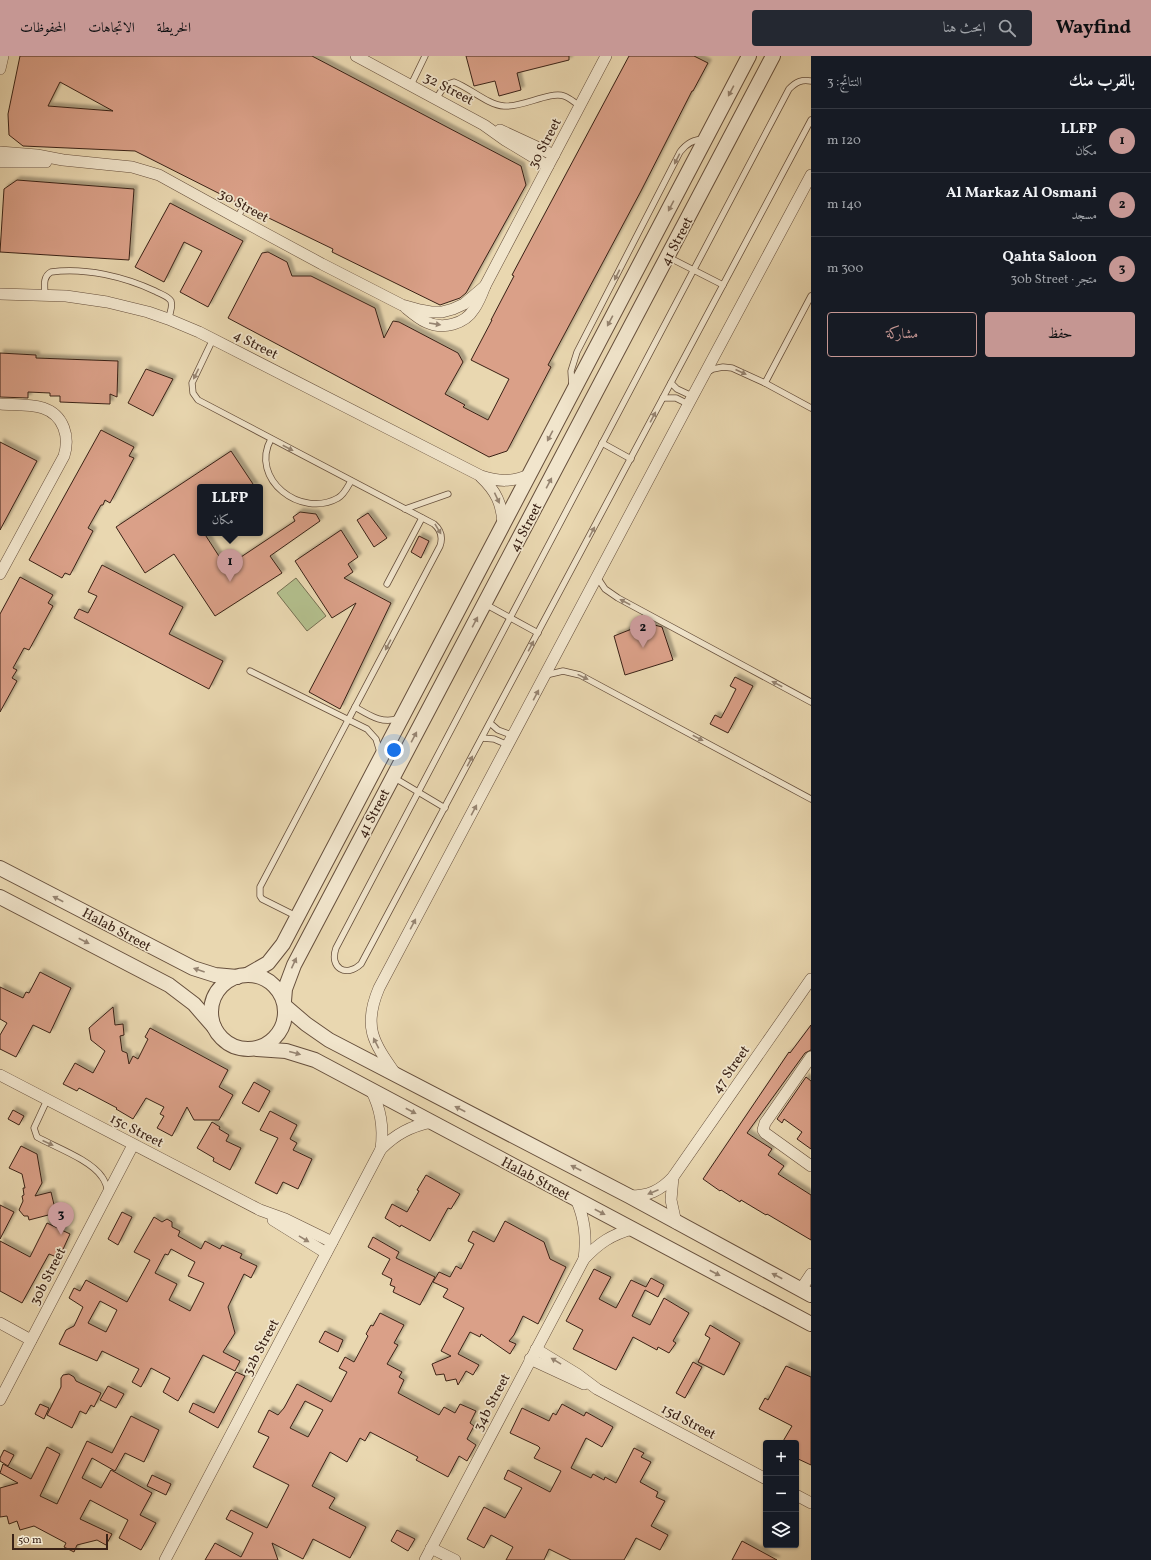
<!DOCTYPE html>
<html lang="ar">
<meta charset="utf-8">
<style>
body{margin:0;font-family:Vollkorn,Amiri,serif;background:#242831;color:#f1f3f6;direction:rtl}
.controls{position:absolute;right:12px;bottom:12px;display:grid;overflow:hidden;border-radius:4px;box-shadow:0 1px 3px #0004}
.controls button{width:36px;height:36px;display:grid;place-items:center;padding:0;border:0;border-bottom:1px solid #363941;background:#171b24;color:#f1f3f6;font:20px sans-serif}
.scale{position:absolute;left:12px;bottom:10px;width:96px;box-sizing:border-box;padding-left:4px;border:2px solid #3a2216;border-top:0;font-size:11px;line-height:14px;white-space:nowrap;color:#3a2216;-webkit-text-stroke:3px #f1e5cc;paint-order:stroke}
.you{position:absolute;left:394px;top:694px;width:14px;height:14px;margin:-10px;border:3px solid #fff;border-radius:50%;background:#1a73e8;box-shadow:0 0 0 6px #1a73e833}
.badge{display:grid;place-items:center;width:26px;height:26px;border-radius:50%;background:#c59692;color:#111;font-size:13px;font-weight:700}
.pin{position:absolute;translate:-50% -33px;filter:drop-shadow(0 1px 2px #0008)}
.pin::after{content:'';position:absolute;top:21px;width:14px;height:12px;background:inherit;clip-path:polygon(0 0,100% 0,50% 100%)}
.popup{position:absolute;left:197px;top:428px;width:66px;height:52px;box-sizing:border-box;display:grid;place-content:center;border-radius:4px;background:#171b24;filter:drop-shadow(0 1px 3px #0005);font-size:13px;white-space:nowrap;color:#9ea1a6}
.popup b{font-size:15px;color:#f1f3f6}
.popup::after{content:'';position:absolute;left:50%;top:100%;margin-left:-8px;border:8px solid transparent;border-top-color:#171b24}
.list{margin:0;padding:0;list-style:none}
h2{display:flex;justify-content:space-between;align-items:center;height:52px;margin:0;padding:0 16px;font-size:17px}
h2 small{font-size:13px;font-weight:400;color:#9ea1a6}
.list li{display:grid;grid-template-columns:26px 1fr auto;gap:12px;align-items:center;box-sizing:border-box;height:64px;padding:0 16px;border-top:1px solid #363941}
.list b{display:block;font-size:15px;white-space:nowrap}
.list p{margin:0;font-size:13px;white-space:nowrap;color:#9ea1a6}
.list em{font-size:13px;font-style:normal;color:#9ea1a6}
.actions{display:flex;gap:8px;padding:12px 16px}
.actions a{flex:1;padding:9px 0;border:1px solid #c59692;border-radius:4px;text-align:center;font-size:14px;color:#c59692}
.actions .main{background:#c59692;color:#111}
.icon{flex:none;width:22px;height:22px;fill:none;stroke:currentColor;stroke-width:2;stroke-linecap:round;stroke-linejoin:round}
.map{position:relative;flex:none;width:811px;height:1504px;overflow:hidden;direction:ltr}
header{display:flex;align-items:center;gap:24px;box-sizing:border-box;height:56px;padding:0 20px;background:#c59692;color:#111}
header strong{font-size:19px}
nav{display:flex;gap:22px;margin-inline-start:auto;font-size:14px}
.search{width:280px;height:36px;background:#242831;display:flex;align-items:center;gap:10px;box-sizing:border-box;padding:0 14px;border-radius:4px;color:#9ea1a6;font-size:15px}
main{display:flex}
aside{flex:1;background:#171b24}
.map>svg:first-child{display:block}
</style>
<header>
<strong>Wayfind</strong>
<div class="search"><svg class="icon" aria-label="search" viewBox="0 0 24 24"><circle cx="10" cy="10" r="6"/><path d="M15 15l6 6"/></svg>ابحث هنا</div>
<nav><a>الخريطة</a><a>الاتجاهات</a><a>المحفوظات</a></nav>
</header>
<main>
<aside>
<h2>بالقرب منك<small>النتائج: 3</small></h2>
<ul class="list">
<li><span class="badge">1</span><div><b>LLFP</b><p>مكان</p></div><em>120 m</em></li>
<li><span class="badge">2</span><div><b>Al Markaz Al Osmani</b><p>مسجد</p></div><em>140 m</em></li>
<li><span class="badge">3</span><div><b>Qahta Saloon</b><p>متجر · 30b Street</p></div><em>300 m</em></li>
</ul>
<div class="actions"><a class="main">حفظ</a><a>مشاركة</a></div>
</aside>
<div class="map">
<svg width="811" height="1504" viewBox="0 0 811 1504">
<defs>
<filter id="shadow"><feDropShadow dx="3.5" dy="-3.5" stdDeviation="1" flood-color="#0004"/></filter>
</defs>
<rect width="100%" height="100%" fill="#e9d7b0"/>
<filter id="stains"><feTurbulence type="fractalNoise" baseFrequency=".005" numOctaves="4"/><feColorMatrix values="0 0 0 0 .2 0 0 0 0 .09 0 0 0 0 .02 0 0 0 .5 -.17"/></filter>
<radialGradient id="worn" r=".72"><stop offset=".6" stop-color="#630" stop-opacity="0"/><stop offset="1" stop-color="#630" stop-opacity=".3"/></radialGradient>
<polygon fill="#b3bf8d" stroke="#767052" points="296,522 326,560 307,575 277,537"/>
<g fill="#daa088" stroke="#3a2216" fill-rule="evenodd" filter="url(#shadow)">
<path d="M20,0H312L521,110L526,129L466,237L460,242L440,249L332,196L333,193L248,152V148L246,146H242L240,148L135,95L23,90L9,79L8,58ZM60,26L113,55L48,50Z"/>
<polygon points="466,0 569,0 569,4 517,17 521,34 499,40 495,25 474,30"/>
<polygon points="629,0 694,0 708,7 693,35 692,35 641,135 548,309 551,311 507,395 489,401 228,262 262,197 268,196 287,206 292,220 311,220 375,252 384,282 393,265 399,266 458,297 463,306 445,338 465,349 463,351 488,364 509,323 471,304 492,264 491,264 514,220 512,219"/>
<polygon points="17,124 134,133 129,204 0,196 4,133"/>
<polygon points="170,147 243,185 208,251 180,236 202,195 184,186 164,226 135,211"/>
<polygon points="0,297 36,299 36,302 118,305 117,341 110,338 110,348 60,346 60,340 50,340 50,337 28,336 28,342 0,341"/>
<polygon points="146,313 173,323 153,360 128,347"/>
<polygon points="101,374 134,391 129,400 134,402 110,447 105,444 103,449 101,449 88,472 93,475 70,519 65,517 62,522 29,504"/>
<polygon points="0,386 37,405 0,474"/>
<polygon points="231,395 255,431 200,431 200,477 204,477 226,511 295,465 293,461 300,456 316,458 320,465 270,500 282,517 215,560 174,498 145,517 116,471"/>
<polygon points="368,457 387,482 374,491 357,464"/>
<polygon points="341,474 358,501 348,508 353,516 344,522 391,547 340,653 309,636 356,547 332,562 295,505"/>
<polygon points="419,480 429,485 421,502 411,496"/>
<polygon points="102,509 183,551 169,578 223,605 209,633 74,562 79,553 88,557 97,540 88,536"/>
<polygon points="20,521 53,539 48,547 53,550 29,594 24,592 13,612 17,614 12,622 17,625 0,656 0,558"/>
<polygon points="647,567 662,571 673,604 625,619 614,580"/>
<polygon points="735,621 753,630 728,677 710,668 715,659 721,662 728,649 736,633 730,630"/>
<polygon points="40,916 71,932 50,977 33,969 16,1001 0,993 0,979 7,967 0,963 0,931 23,942 26,936 29,937"/>
<polygon points="113,951 115,969 123,968 124,979 120,980 122,995 127,997 129,1008 133,1000 138,1003 148,983 145,981 150,972 228,1014 219,1031 233,1039 219,1064 194,1064 187,1051 172,1080 157,1072 164,1060 160,1058 164,1051 146,1042 133,1063 116,1053 117,1052 79,1032 77,1035 63,1028 75,1007 93,1017 105,995 91,984 89,972"/>
<polygon points="811,969 811,994 805,997 747,1077 772,1093 768,1099 784,1110 778,1118 811,1139 811,1184 767,1158 766,1159 741,1144 740,1146 721,1134 720,1135 703,1123 789,996 790,997"/>
<polygon points="806,1021 811,1025 811,1093 797,1083 802,1076 784,1063 782,1067 777,1063"/>
<polygon points="254,1026 270,1035 259,1056 242,1047"/>
<polygon points="13,1054 24,1060 19,1069 8,1063"/>
<polygon points="270,1055 297,1069 290,1083 297,1087 293,1094 312,1103 298,1133 283,1126 277,1138 255,1127 278,1082 260,1074"/>
<polygon points="212,1066 220,1071 219,1073 229,1079 226,1085 241,1092 230,1114 213,1105 214,1102 197,1092"/>
<polygon points="21,1090 37,1098 42,1127 35,1140 51,1136 56,1157 29,1164 28,1160 24,1160 19,1154 23,1145 22,1140 24,1139 23,1132 25,1132 22,1118 9,1112"/>
<polygon points="426,1119 460,1138 451,1153 448,1152 430,1185 401,1169 400,1171 385,1162 392,1148 407,1156 419,1135 417,1134"/>
<polygon points="0,1149 14,1156 0,1183"/>
<polygon points="122,1156 132,1161 118,1189 108,1183"/>
<path d="M154,1161L162,1166L167,1163L172,1166V1171L180,1175L178,1180L201,1193L205,1185L220,1193L222,1189L242,1198L240,1202L257,1210L251,1222L244,1218L228,1251L235,1277L223,1296L240,1305L235,1315L203,1299L178,1345L163,1336L170,1322L151,1312L141,1331L132,1326L139,1313L102,1295L97,1305L59,1288L66,1274L74,1270L83,1251L69,1242L74,1232L80,1235L86,1224L127,1246L150,1204L134,1196ZM171,1193L195,1206L188,1220L204,1227L190,1255L169,1244L177,1228L155,1217L165,1198L168,1199ZM100,1245L117,1254L106,1276L88,1267Z"/>
<polygon points="505,1165 544,1186 550,1203 566,1211 538,1268 523,1260 514,1279 509,1285 516,1288 510,1298 481,1278 480,1281 470,1276 458,1298 479,1309 473,1319 466,1315 458,1329 456,1323 446,1325 444,1318 436,1319 432,1308 451,1300 441,1295 464,1252 443,1241 448,1233 433,1226 439,1216 450,1221 456,1210 461,1213 474,1188 468,1185 473,1175 494,1186"/>
<polygon points="47,1167 70,1178 59,1202 49,1198 22,1247 0,1235 0,1185 30,1201"/>
<polygon points="373,1181 399,1196 396,1202 435,1221 420,1249 393,1236 395,1231 390,1229 392,1223 382,1218 390,1203 368,1191"/>
<polygon points="594,1213 611,1221 599,1243 616,1252 631,1224 646,1231 651,1222 664,1229 658,1241 645,1234 632,1260 650,1269 664,1242 689,1257 673,1285 676,1287 669,1297 658,1291 657,1294 633,1281 616,1314 573,1293 583,1274 566,1265"/>
<path d="M380,1257L404,1269L394,1287L398,1289L387,1308L402,1316L399,1321L404,1324L398,1337L439,1359L444,1351L455,1357L460,1348L476,1355L470,1367L474,1370L467,1383L476,1389L467,1405L459,1400L448,1421L416,1404L418,1401L370,1376L365,1385L360,1382L347,1406L330,1396L312,1430L335,1442L329,1452L366,1471L350,1502L313,1483L303,1503L272,1487L278,1504H205L215,1487L241,1501L253,1477L226,1463L231,1454L267,1472L289,1429L253,1411L269,1381L258,1376L269,1354L278,1359L284,1352L297,1328L331,1346L347,1316L339,1312L345,1301L354,1306L368,1280L366,1278L371,1269L373,1270ZM305,1345L323,1354L308,1381L290,1372Z"/>
<polygon points="710,1269 740,1287 724,1319 698,1306 710,1282 705,1279"/>
<polygon points="325,1275 343,1284 338,1296 319,1286"/>
<polygon points="693,1306 702,1311 685,1342 676,1337"/>
<polygon points="786,1310 811,1321 811,1409 796,1402 796,1387 782,1387 792,1370 759,1353 765,1342 768,1344"/>
<polygon points="236,1316 245,1320 218,1372 189,1356 193,1347 214,1357"/>
<polygon points="69,1318 74,1321 76,1325 101,1337 94,1351 91,1349 86,1358 80,1355 72,1372 47,1359 61,1331 61,1322 63,1319"/>
<polygon points="108,1330 124,1338 116,1352 100,1344"/>
<polygon points="40,1348 49,1352 44,1363 35,1358"/>
<polygon points="562,1348 584,1360 586,1356 613,1371 602,1391 586,1382 571,1412 591,1422 593,1418 604,1424 605,1421 616,1427 634,1392 644,1397 641,1401 651,1406 640,1426 658,1436 656,1441 665,1445 651,1470 668,1479 660,1494 636,1482 624,1504 571,1504 549,1493 544,1504 506,1504 513,1491 491,1479 484,1492 467,1483 484,1451 505,1462 522,1432 504,1423 508,1414 550,1436 561,1415 534,1402 540,1392 538,1390 510,1377 522,1352 549,1365 553,1357 556,1359"/>
<polygon points="131,1360 159,1374 144,1406 125,1397 115,1415 92,1402 82,1422 101,1432 111,1414 152,1437 140,1459 156,1467 141,1494 119,1482 128,1464 90,1444 80,1463 112,1478 106,1489 97,1484 77,1489 74,1496 64,1491 66,1487 34,1470 20,1474 17,1465 9,1468 7,1460 0,1461 0,1432 18,1427 0,1417 3,1408 31,1423 47,1391 60,1398 40,1440 57,1448 87,1385 112,1397"/>
<polygon points="4,1394 14,1399 8,1410 0,1405 0,1402"/>
<polygon points="152,1419 171,1428 166,1439 147,1430"/>
<polygon points="397,1474 415,1483 408,1495 391,1485"/>
<polygon points="742,1485 777,1504 732,1504"/>
</g>
<g fill="none" stroke-linecap="round" stroke-linejoin="round">
<defs>
<g id="service">
<path d="M811,25C802,23 796,26 789,33L336,892C329,912 346,922 361,908L811,64"/>
<polyline points="411,29 425,0"/>
<path d="M436,43L445,29L454,26C470,32 488,49 504,50C521,52 550,35 564,40C570,42 575,47 580,50"/>
<polyline points="237,162 244,150"/>
<polyline points="668,201 723,229"/>
<path d="M45,240C45,231 42,221 51,216C85,211 125,221 155,235C160,238 168,240 171,245C173,251 170,258 168,263"/>
<path d="M213,283L192,327L193,337L198,344L434,468C441,474 443,481 440,490L260,831V840L262,843L298,861"/>
<polyline points="708,316 713,313 723,311 732,312 765,327 811,352"/>
<polyline points="671,327 677,333 692,340"/>
<polyline points="765,327 811,240"/>
<path d="M572,331L571,315L577,296L680,96C686,88 693,83 704,83"/>
<polyline points="663,342 676,342 688,348"/>
<path d="M271,383C249,423 301,463 338,442C344,439 348,430 351,425"/>
<polyline points="602,387 631,403"/>
<polyline points="405,453 448,438"/>
<polyline points="597,521 605,533 618,542 811,646"/>
<polyline points="387,528 422,462"/>
<polyline points="485,548 538,577"/>
<polyline points="250,615 367,673 376,683 380,696"/>
<polyline points="546,619 563,615 580,619 811,743"/>
<path d="M355,651C369,659 383,669 399,662"/>
<polyline points="490,667 498,674 514,680"/>
<polyline points="482,682 494,683 508,689"/>
<polyline points="393,721 445,752"/>
<path d="M47,1044L34,1072L37,1081C55,1091 91,1104 102,1121C105,1125 107,1131 108,1136"/>
</g>
<g id="minor">
<polyline points="356,0 484,69 505,84 548,110"/>
<polyline points="0,13 3,0"/>
<polyline points="500,74 554,99"/>
<polyline points="0,96 37,99 63,104 132,111 159,119 237,162 322,208 402,249 420,254 431,256 442,256 453,253 464,248 485,230"/>
<polyline points="0,106 46,106"/>
<path d="M0,238L66,240L107,246L148,256L168,263L199,276L481,420C499,426 512,426 529,419"/>
<path d="M406,252C412,257 419,263 426,266C443,274 465,268 474,253C479,246 482,238 485,230L606,0"/>
<path d="M0,348C14,349 30,348 43,352C64,359 70,381 64,400L0,518"/>
<path d="M481,421C496,435 502,448 503,468"/>
<polyline points="811,1001 765,1067 763,1074 765,1077 811,1110"/>
<polyline points="0,1019 260,1154 285,1163 332,1186"/>
<path d="M397,1020C374,987 362,972 379,932C524,662 665,389 811,119"/>
<path d="M371,1034C381,1053 384,1071 381,1093"/>
<polyline points="673,1121 671,1144 676,1167"/>
<path d="M630,1140C648,1140 660,1135 673,1121L811,923"/>
<path d="M576,1143C585,1163 587,1181 584,1203"/>
<polyline points="273,1164 326,1197"/>
<polyline points="801,1233 811,1218"/>
<polyline points="0,1267 31,1284"/>
<polyline points="536,1293 577,1318 597,1333 766,1423"/>
<polyline points="530,1303 584,1328"/>
<polyline points="0,1344 133,1089"/>
<polyline points="796,1439 811,1447"/>
<polyline points="431,1492 455,1504"/>
<path d="M165,1504L381,1093C396,1078 411,1070 432,1066"/>
<path d="M425,1504L584,1203C599,1187 611,1179 632,1173"/>
</g>
<g id="tertiary">
<polyline points="0,812 193,912 215,919 237,921"/>
<polyline points="0,841 169,929 194,948 214,971"/>
<polyline points="247,919 268,907 283,888 749,0"/>
<circle cx="248" cy="956" r="37"/>
<polyline points="284,945 285,933 294,909 773,0"/>
<polyline points="285,950 306,968 329,984 629,1140 811,1239"/>
<polyline points="257,993 286,995 315,1004 811,1268"/>
</g>
</defs>
<use href="#service" stroke="#664f3c" stroke-width="7"/>
<use href="#minor" stroke="#664f3c" stroke-width="12"/>
<use href="#tertiary" stroke="#664f3c" stroke-width="16"/>
<use href="#service" stroke="#f1e5cc" stroke-width="5.5"/>
<use href="#minor" stroke="#f1e5cc" stroke-width="11"/>
<use href="#tertiary" stroke="#f1e5cc" stroke-width="14"/>
</g>
<defs><path id="oneway-solid" d="M-6-.8H1V-3.2L6.5 0L1 3.2V.8H-6Z"/></defs>
<g fill="#968471">
<use href="#oneway-solid" transform="translate(731 35) rotate(118)"/>
<use href="#oneway-solid" transform="translate(677 103) rotate(117)"/>
<use href="#oneway-solid" transform="translate(671 150) rotate(118)"/>
<use href="#oneway-solid" transform="translate(617 219) rotate(117)"/>
<use href="#oneway-solid" transform="translate(610 265) rotate(118)"/>
<use href="#oneway-solid" transform="translate(435 268) rotate(9)"/>
<use href="#oneway-solid" transform="translate(741 316) rotate(24)"/>
<use href="#oneway-solid" transform="translate(196 318) rotate(116)"/>
<use href="#oneway-solid" transform="translate(653 361) rotate(-62)"/>
<use href="#oneway-solid" transform="translate(550 380) rotate(118)"/>
<use href="#oneway-solid" transform="translate(288 392) rotate(28)"/>
<use href="#oneway-solid" transform="translate(549 427) rotate(-62)"/>
<use href="#oneway-solid" transform="translate(497 442) rotate(65)"/>
<use href="#oneway-solid" transform="translate(438 473) rotate(59)"/>
<use href="#oneway-solid" transform="translate(592 476) rotate(-62)"/>
<use href="#oneway-solid" transform="translate(625 546) rotate(-152)"/>
<use href="#oneway-solid" transform="translate(475 566) rotate(-62)"/>
<use href="#oneway-solid" transform="translate(388 589) rotate(118)"/>
<use href="#oneway-solid" transform="translate(531 590) rotate(-62)"/>
<use href="#oneway-solid" transform="translate(583 621) rotate(26)"/>
<use href="#oneway-solid" transform="translate(777 628) rotate(-152)"/>
<use href="#oneway-solid" transform="translate(536 639) rotate(-62)"/>
<use href="#oneway-solid" transform="translate(414 681) rotate(-62)"/>
<use href="#oneway-solid" transform="translate(698 682) rotate(28)"/>
<use href="#oneway-solid" transform="translate(470 705) rotate(-62)"/>
<use href="#oneway-solid" transform="translate(474 754) rotate(-62)"/>
<use href="#oneway-solid" transform="translate(58 843) rotate(-152)"/>
<use href="#oneway-solid" transform="translate(413 868) rotate(-62)"/>
<use href="#oneway-solid" transform="translate(84 885) rotate(27)"/>
<use href="#oneway-solid" transform="translate(294 907) rotate(-65)"/>
<use href="#oneway-solid" transform="translate(199 914) rotate(-161)"/>
<use href="#oneway-solid" transform="translate(376 987) rotate(-117)"/>
<use href="#oneway-solid" transform="translate(295 997) rotate(15)"/>
<use href="#oneway-solid" transform="translate(460 1053) rotate(-153)"/>
<use href="#oneway-solid" transform="translate(411 1055) rotate(28)"/>
<use href="#oneway-solid" transform="translate(48 1087) rotate(25)"/>
<use href="#oneway-solid" transform="translate(576 1112) rotate(-153)"/>
<use href="#oneway-solid" transform="translate(653 1136) rotate(157)"/>
<use href="#oneway-solid" transform="translate(600 1156) rotate(28)"/>
<use href="#oneway-solid" transform="translate(304 1183) rotate(31)"/>
<use href="#oneway-solid" transform="translate(715 1217) rotate(28)"/>
<use href="#oneway-solid" transform="translate(777 1220) rotate(-152)"/>
<use href="#oneway-solid" transform="translate(556 1305) rotate(-149)"/>
</g>
<g text-anchor="middle" stroke-width="3.5" stroke-linejoin="round" paint-order="stroke">
<g font-size="14" fill="#3a2216" stroke="#f1e5cc">
<text transform="translate(449 32) rotate(28)" y="5">32 Street</text>
<text transform="translate(544 87) rotate(-62)" y="5">30 Street</text>
<text transform="translate(244 149) rotate(29)" y="5">30 Street</text>
<text transform="translate(676 185) rotate(-62)" y="5">41 Street</text>
<text transform="translate(256 288) rotate(27)" y="5">4 Street</text>
<text transform="translate(525 471) rotate(-62)" y="5">41 Street</text>
<text transform="translate(373 757) rotate(-62)" y="5">41 Street</text>
<text transform="translate(117 873) rotate(28)" y="5">Halab Street</text>
<text transform="translate(730 1013) rotate(-55)" y="5">47 Street</text>
<text transform="translate(137 1074) rotate(27)" y="5">15c Street</text>
<text transform="translate(536 1122) rotate(28)" y="5">Halab Street</text>
<text transform="translate(47 1220) rotate(-63)" y="5">30b Street</text>
<text transform="translate(260 1291) rotate(-62)" y="5">32b Street</text>
<text transform="translate(491 1346) rotate(-62)" y="5">34b Street</text>
<text transform="translate(689 1365) rotate(28)" y="5">15d Street</text>
</g>
</g>
<rect width="100%" height="100%" filter="url(#stains)"/>
<rect width="100%" height="100%" fill="url(#worn)"/>
</svg>
<div class="controls">
<button>+</button>
<button>−</button>
<button><svg class="icon" aria-label="layers" viewBox="0 0 24 24"><path d="M12 4l9 5-9 5-9-5zM3 14l9 5 9-5"/></svg></button>
</div>
<div class="scale">50 m</div>
<div class="you"></div>
<div class="pin badge" style="left:230px;top:526px">1</div>
<div class="popup"><b>LLFP</b>مكان</div>
<div class="pin badge" style="left:643px;top:592px">2</div>
<div class="pin badge" style="left:61px;top:1179px">3</div>
</div>
</main>
